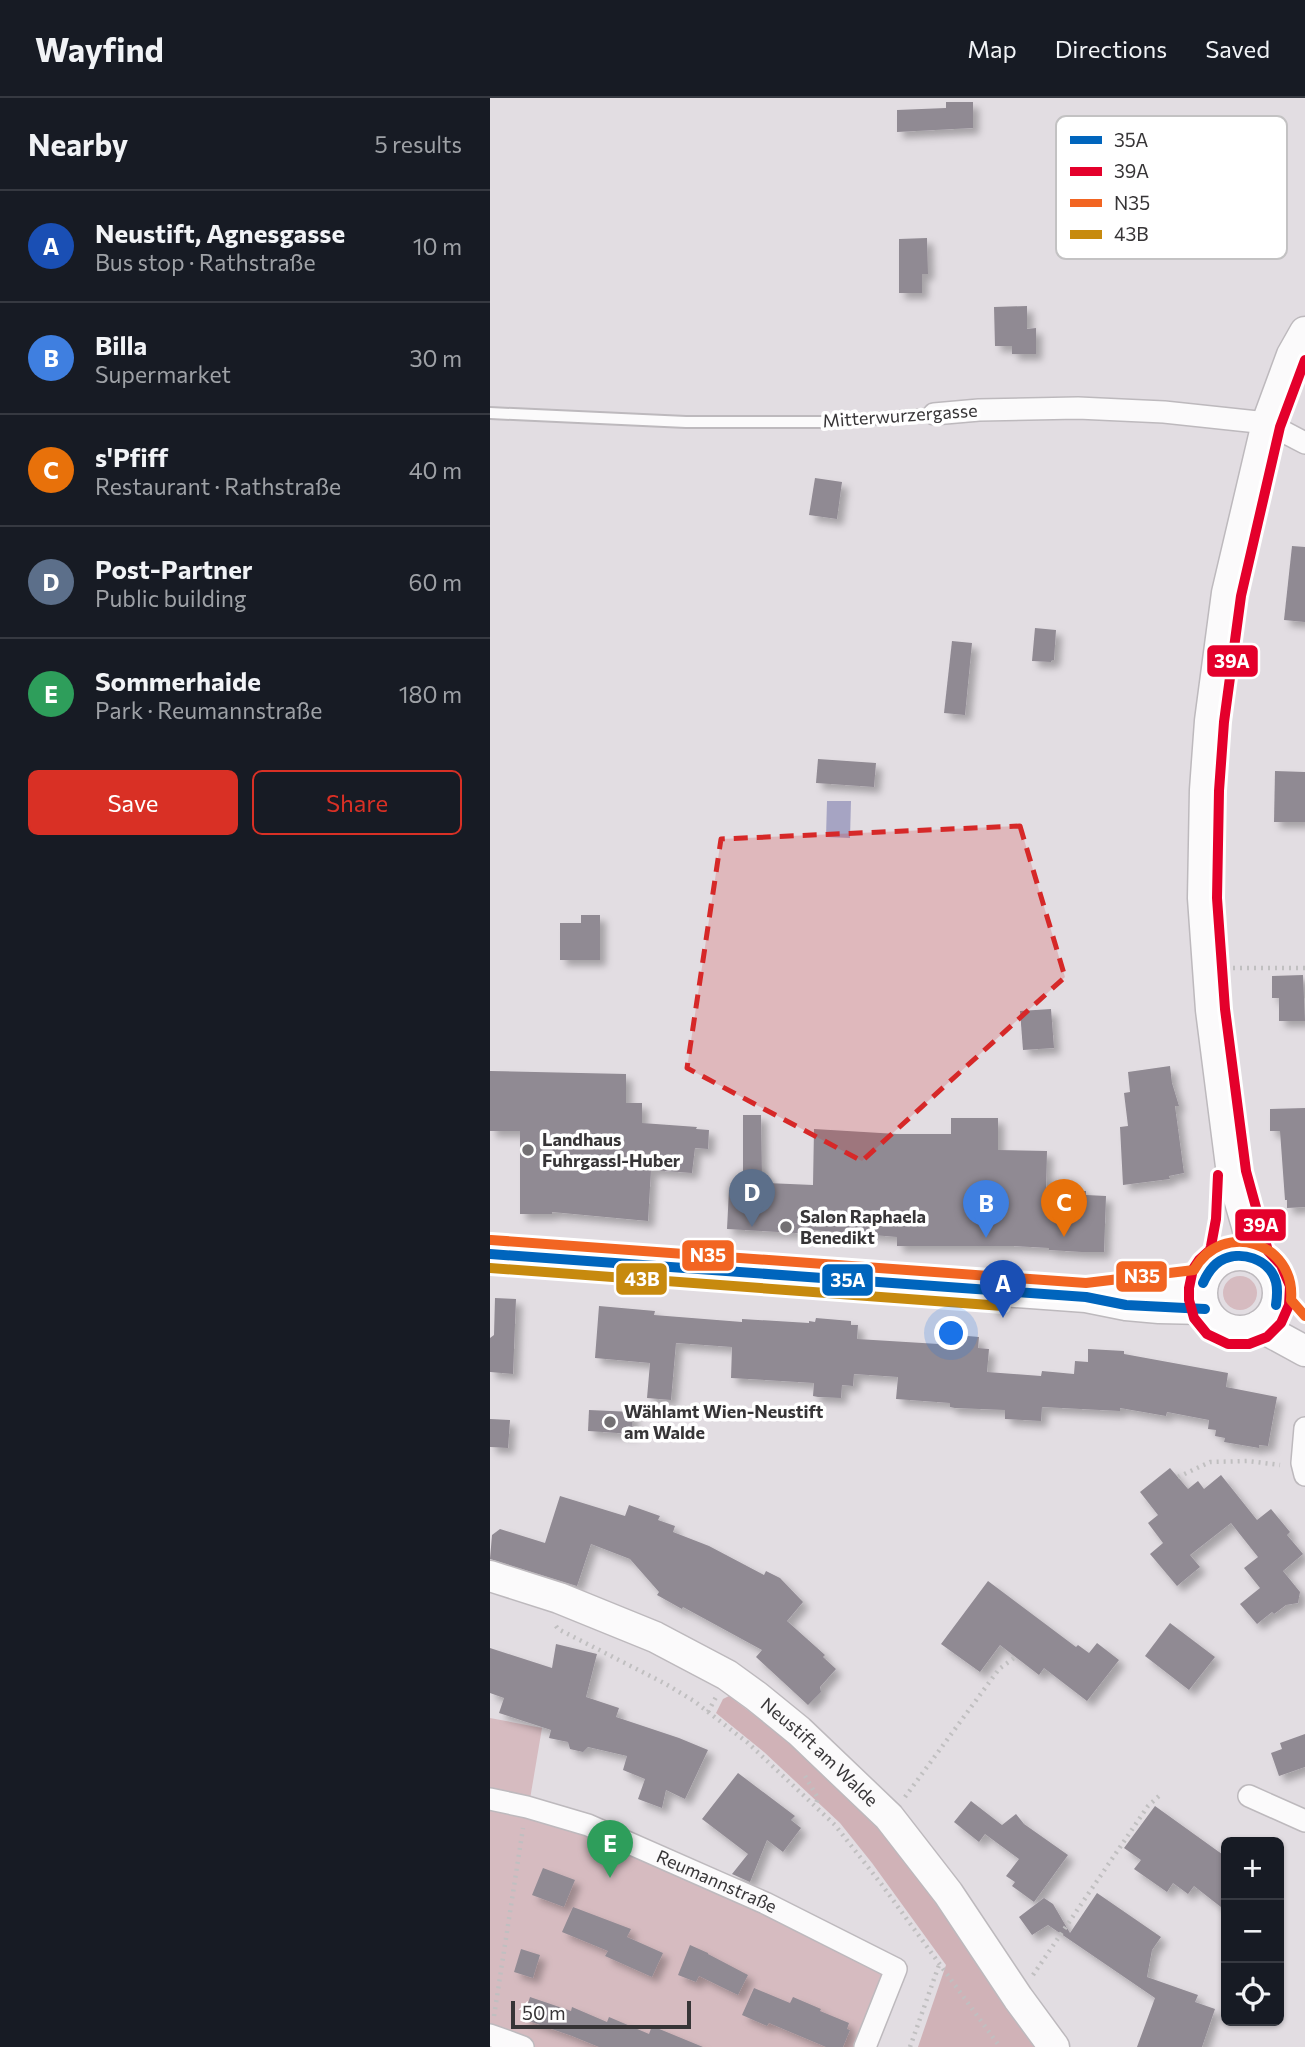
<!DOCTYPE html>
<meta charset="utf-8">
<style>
body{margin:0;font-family:Commissioner,sans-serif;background:#242831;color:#f1f3f6}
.controls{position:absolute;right:21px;bottom:21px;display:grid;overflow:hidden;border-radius:10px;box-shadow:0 2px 5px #0004}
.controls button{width:63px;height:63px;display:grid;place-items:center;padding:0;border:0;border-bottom:2px solid #363941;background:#171b24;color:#f1f3f6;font:35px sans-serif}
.scale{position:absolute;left:21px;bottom:18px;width:180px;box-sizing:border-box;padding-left:7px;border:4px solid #373537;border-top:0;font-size:19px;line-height:24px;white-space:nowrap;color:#373537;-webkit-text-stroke:5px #fff;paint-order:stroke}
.you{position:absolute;left:462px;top:1236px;width:24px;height:24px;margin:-18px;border:5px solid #fff;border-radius:50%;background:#1a73e8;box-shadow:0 0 0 10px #1a73e833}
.badge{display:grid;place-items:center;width:46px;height:46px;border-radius:50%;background:#d93025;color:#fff;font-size:23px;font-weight:700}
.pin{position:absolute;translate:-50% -58px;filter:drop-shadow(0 2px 4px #0008)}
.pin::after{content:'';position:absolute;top:37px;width:24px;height:21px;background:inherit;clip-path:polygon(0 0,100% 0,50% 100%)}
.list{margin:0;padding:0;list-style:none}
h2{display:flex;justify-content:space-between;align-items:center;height:91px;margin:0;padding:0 28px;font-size:30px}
h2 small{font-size:23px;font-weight:400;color:#9ea1a6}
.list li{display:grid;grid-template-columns:46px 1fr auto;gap:21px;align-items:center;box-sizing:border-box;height:112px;padding:0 28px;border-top:2px solid #363941}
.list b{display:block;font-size:26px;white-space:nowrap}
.list p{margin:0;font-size:23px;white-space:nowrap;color:#9ea1a6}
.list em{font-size:23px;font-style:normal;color:#9ea1a6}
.actions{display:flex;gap:14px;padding:21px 28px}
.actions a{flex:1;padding:16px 0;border:2px solid #d93025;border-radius:10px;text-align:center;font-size:24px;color:#d93025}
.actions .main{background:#d93025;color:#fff}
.icon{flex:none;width:38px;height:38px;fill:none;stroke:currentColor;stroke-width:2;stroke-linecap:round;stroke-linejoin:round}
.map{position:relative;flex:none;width:815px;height:1949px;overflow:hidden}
header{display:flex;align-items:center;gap:42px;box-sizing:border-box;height:98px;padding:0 35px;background:#171b24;border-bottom:2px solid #363941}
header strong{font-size:33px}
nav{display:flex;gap:38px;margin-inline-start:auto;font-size:24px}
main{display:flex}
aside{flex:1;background:#171b24}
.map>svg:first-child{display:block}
</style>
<header>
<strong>Wayfind</strong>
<nav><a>Map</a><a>Directions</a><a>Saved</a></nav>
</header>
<main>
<aside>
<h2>Nearby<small>5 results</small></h2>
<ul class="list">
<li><span class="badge" style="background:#1a4fb4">A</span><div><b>Neustift, Agnesgasse</b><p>Bus stop · Rathstraße</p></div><em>10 m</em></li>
<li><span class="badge" style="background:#3f7fe0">B</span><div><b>Billa</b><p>Supermarket</p></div><em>30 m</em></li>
<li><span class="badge" style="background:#e8710a">C</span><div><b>s'Pfiff</b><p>Restaurant · Rathstraße</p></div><em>40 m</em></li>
<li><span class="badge" style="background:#5c6f8a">D</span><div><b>Post-Partner</b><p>Public building</p></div><em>60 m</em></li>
<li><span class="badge" style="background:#2e9e5b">E</span><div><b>Sommerhaide</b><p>Park · Reumannstraße</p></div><em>180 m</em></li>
</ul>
<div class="actions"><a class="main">Save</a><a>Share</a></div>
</aside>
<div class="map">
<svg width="815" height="1949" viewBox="0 0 815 1949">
<defs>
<filter id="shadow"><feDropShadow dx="6" dy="6" stdDeviation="3.5" flood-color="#0004"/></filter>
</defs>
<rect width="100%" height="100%" fill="#e2dde2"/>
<g fill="#d6bbc0">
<circle cx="750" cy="1195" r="17"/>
<polygon points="0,1620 52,1630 40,1701 294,1805 418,1868 386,1949 0,1949"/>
</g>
<polygon fill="#d0b2b7" points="239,1598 313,1654 403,1739 545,1949 428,1949 456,1867 382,1765 350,1725 274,1654 226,1615 233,1601"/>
<polygon fill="#a6a4c3" points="337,703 361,703 360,740 336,739"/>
<g fill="#908a93" filter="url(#shadow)">
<polygon points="456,4 483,4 483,30 407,34 407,12 456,10"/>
<polygon points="437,140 438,176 432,176 432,195 409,195 409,141"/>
<polygon points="537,208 537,231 546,230 546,256 522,256 522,248 505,248 504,209"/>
<polygon points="325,380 352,384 347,421 319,417"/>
<polygon points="802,448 815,449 815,524 794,522"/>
<polygon points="545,530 566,532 564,562 562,562 561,564 542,563"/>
<polygon points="462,543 482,545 475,617 454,615"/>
<polygon points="328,661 386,665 384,689 326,685"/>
<polygon points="785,673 815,674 815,724 784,724"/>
<polygon points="91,817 110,817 110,862 70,862 70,825 91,825"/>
<polygon points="813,877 815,923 789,923 789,900 782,900 782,878"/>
<polygon points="561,911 564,950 533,952 530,913"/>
<polygon points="680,968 682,985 689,1008 685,1008 694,1075 679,1078 680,1081 633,1087 630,1029 638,1028 634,995 640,994 638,974"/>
<polygon points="0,973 136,976 136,1005 152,1005 152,1025 207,1029 206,1031 219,1032 218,1051 205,1050 202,1075 161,1072 158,1123 62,1114 62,1116 30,1116 30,1033 0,1033"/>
<polygon points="815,1010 815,1109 797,1110 797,1102 795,1102 790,1033 780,1033 780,1011"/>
<polygon points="253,1017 271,1017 272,1078 278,1077 277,1085 323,1087 324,1031 407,1036 461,1036 461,1020 508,1020 508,1052 557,1053 556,1092 596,1093 596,1097 616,1098 614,1154 592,1154 559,1152 559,1150 523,1148 407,1148 407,1139 322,1132 322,1136 237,1131 239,1092 246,1092 246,1079 253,1079"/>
<polygon points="5,1200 26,1201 23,1276 0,1274 0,1240 4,1237"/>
<polygon points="109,1208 165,1213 164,1217 252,1224 252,1221 319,1225 319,1223 325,1224 326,1220 361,1223 361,1227 368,1227 367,1241 465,1247 466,1237 489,1239 488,1250 499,1251 497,1274 551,1278 552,1273 584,1276 585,1263 598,1264 598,1251 634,1253 634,1256 738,1275 736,1289 787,1299 778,1348 769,1347 769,1350 734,1344 735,1340 725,1338 726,1332 718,1331 719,1322 677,1314 676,1318 630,1310 630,1313 552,1309 551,1323 515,1321 515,1312 465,1310 460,1309 460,1305 406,1301 408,1279 364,1276 363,1288 352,1287 351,1300 328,1299 323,1298 324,1285 241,1280 242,1249 186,1245 181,1302 157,1300 160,1265 105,1260"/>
<polygon points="99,1312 143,1314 142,1336 98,1333"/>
<polygon points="0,1321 20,1322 18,1350 0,1349"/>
<polygon points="680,1370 698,1391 708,1383 714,1391 731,1377 767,1422 781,1411 800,1434 797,1437 813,1456 793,1473 810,1494 808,1505 796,1507 784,1516 782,1514 767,1526 750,1506 770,1490 754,1470 768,1459 741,1425 700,1457 710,1469 687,1488 660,1456 673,1445 658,1425 668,1417 650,1394"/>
<polygon points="70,1398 135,1418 139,1407 170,1418 168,1422 185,1428 183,1434 219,1448 274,1477 276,1473 290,1480 313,1504 297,1523 335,1557 333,1559 346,1571 330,1589 331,1594 318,1607 266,1559 272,1552 193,1509 192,1511 167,1497 169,1494 140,1461 101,1446 87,1488 0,1461 2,1437 10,1431 55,1445"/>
<polygon points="498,1483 586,1549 588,1547 599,1555 607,1545 629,1562 597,1603 554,1570 549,1577 510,1547 490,1574 451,1546"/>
<polygon points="680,1525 725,1559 699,1592 655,1558"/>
<polygon points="66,1546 107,1556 96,1599 129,1610 126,1619 189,1640 218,1652 195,1701 176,1692 172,1710 148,1701 155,1681 133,1672 137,1658 98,1649 93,1654 80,1651 78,1644 59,1640 61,1632 9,1615 14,1600 0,1595 0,1550 62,1570"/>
<polygon points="815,1636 815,1669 789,1678 781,1655 792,1651 790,1645"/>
<polygon points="248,1675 305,1718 301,1722 311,1730 293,1754 277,1742 260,1784 242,1776 258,1756 212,1721"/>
<polygon points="481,1703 512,1727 526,1716 534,1726 578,1757 544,1804 522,1788 525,1784 516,1778 529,1761 495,1736 489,1744 464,1724"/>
<polygon points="665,1708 736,1759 736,1813 704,1788 698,1796 683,1785 677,1794 644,1771 651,1762 634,1750"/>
<polygon points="53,1770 85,1782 74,1809 42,1797"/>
<polygon points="607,1795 671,1839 662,1852 657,1879 708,1897 705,1904 725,1911 712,1949 647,1949 665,1900 558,1827 542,1837 529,1819 554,1800 563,1806 580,1835"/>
<polygon points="83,1809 141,1831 137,1839 173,1855 162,1879 115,1858 118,1853 72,1834"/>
<polygon points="200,1847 218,1855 218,1856 258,1877 248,1897 209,1878 206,1884 188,1877"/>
<polygon points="31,1851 50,1857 43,1880 24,1874"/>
<polygon points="264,1890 300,1905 303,1899 331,1911 330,1913 359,1925 357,1931 360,1932 353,1949 336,1949 279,1925 277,1928 252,1917"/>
<polygon points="40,1899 81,1913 82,1909 117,1924 119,1919 159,1936 162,1928 213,1949 109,1949 82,1938 33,1921"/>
</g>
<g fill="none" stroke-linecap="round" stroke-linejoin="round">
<defs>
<polyline id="lane" points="0,315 196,324 343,324 444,316"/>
<g id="street">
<polyline points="444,316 489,312 588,310 674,314 777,325 815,345"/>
<polyline points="815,1330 812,1365 815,1377"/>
<polyline points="759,1698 815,1723"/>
<path id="s1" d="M0,1701L37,1709L98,1727L275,1805L406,1871L375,1949"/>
<polyline points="0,1937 33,1949"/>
</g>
<g id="secondary">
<polyline points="0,1156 596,1199 636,1207 669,1210 715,1211"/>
<circle cx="750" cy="1195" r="38"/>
<polyline points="765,1160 757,1128 742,1076 721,912 713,800 715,692 720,623 737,495 777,325 802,257 815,234"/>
<polyline points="638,1193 713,1185"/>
<polyline points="769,1228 815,1253"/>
<path id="s2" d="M0,1478L69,1500L165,1539L237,1577L266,1598L309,1633L399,1719L458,1795L528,1900L564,1949"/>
</g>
</defs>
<use href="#lane" stroke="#bdb9bd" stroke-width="14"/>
<use href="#street" stroke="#bdb9bd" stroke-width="24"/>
<use href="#secondary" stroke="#bdb9bd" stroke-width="33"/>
<g stroke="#c0bfc0" stroke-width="4.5" stroke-dasharray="2 5" stroke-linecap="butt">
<polyline points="743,870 815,870"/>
<polyline points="688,1379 720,1364 758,1363 790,1367"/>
<polyline points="66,1528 68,1531 174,1585 204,1603 258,1645 345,1727 392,1787 510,1949"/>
<polyline points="218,1614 226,1599"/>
<polyline points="315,1678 328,1700 325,1708"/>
<polyline points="415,1699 509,1571 524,1560"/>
<polyline points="543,1877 658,1708 669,1698"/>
<polyline points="4,1918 33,1730"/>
<polyline points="420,1949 449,1867"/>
</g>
<use href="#lane" stroke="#fbfafb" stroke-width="10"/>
<use href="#street" stroke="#fbfafb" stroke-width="21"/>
<use href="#secondary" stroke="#fbfafb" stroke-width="30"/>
<defs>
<g id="bus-1">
<polyline points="0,1156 596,1199 636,1207 715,1211"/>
<path d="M713,1185C717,1176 722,1168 730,1163C750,1151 780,1161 786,1184C788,1192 787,1200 786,1207"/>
</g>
<polyline id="bus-2" points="728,1077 726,1121 721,1148 720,1152 709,1162 703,1171 699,1190 699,1202 704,1220 717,1236 738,1246 759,1246 777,1239 791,1225 799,1207 800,1188 791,1167 778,1153 756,1073 735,911 727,800 729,693 734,624 751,498 790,329 815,262"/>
<path id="bus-3" d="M1,1142L596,1185L704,1172C732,1121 806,1144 801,1202L815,1218"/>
<polyline id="bus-4" points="0,1170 513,1208"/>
</defs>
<use href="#bus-1" stroke="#fff" stroke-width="16"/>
<use href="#bus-2" stroke="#fff" stroke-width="16"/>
<use href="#bus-3" stroke="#fff" stroke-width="16"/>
<use href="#bus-4" stroke="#fff" stroke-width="16"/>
<use href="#bus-1" stroke="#0065bd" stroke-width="10"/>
<use href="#bus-2" stroke="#e4002b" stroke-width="10"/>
<use href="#bus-3" stroke="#f26522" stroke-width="10"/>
<use href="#bus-4" stroke="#c78a0e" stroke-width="10"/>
</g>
<path fill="#d62828" fill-opacity="0.2" stroke="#d62828" stroke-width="5" stroke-dasharray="14 9" stroke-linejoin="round" d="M530,728L575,879L372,1063L197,970L231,741Z"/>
<g fill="#737073" stroke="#fff" stroke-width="2.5">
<circle cx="38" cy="1052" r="7"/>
<circle cx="296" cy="1129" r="7"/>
<circle cx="120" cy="1324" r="7"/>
</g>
<g text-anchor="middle" stroke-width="7" stroke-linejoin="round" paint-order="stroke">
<g font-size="18" fill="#373537" stroke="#fff">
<text transform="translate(410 318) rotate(-4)" y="6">Mitterwurzergasse</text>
<text dy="6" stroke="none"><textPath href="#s2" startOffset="378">Neustift am Walde</textPath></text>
<text dy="6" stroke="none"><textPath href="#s1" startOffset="242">Reumannstraße</textPath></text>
</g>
<g font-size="18" font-weight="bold" fill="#373537" stroke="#fff" text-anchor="start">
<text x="52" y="1048">Landhaus<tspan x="52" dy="21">Fuhrgassl-Huber</tspan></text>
<text x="310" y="1125">Salon Raphaela<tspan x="310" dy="21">Benedikt</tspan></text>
<text x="134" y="1320">Wählamt Wien-Neustift<tspan x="134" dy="21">am Walde</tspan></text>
</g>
</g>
<rect x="566" y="18" width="231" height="143" rx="10" fill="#fff" stroke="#c3c2c3" stroke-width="2"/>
<rect x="580" y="38" width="32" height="8" fill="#0065bd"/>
<rect x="580" y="69" width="32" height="9" fill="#e4002b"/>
<rect x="580" y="101" width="32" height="8" fill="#f26522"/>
<rect x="580" y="132" width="32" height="9" fill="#c78a0e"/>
<g font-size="19" fill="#373537">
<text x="624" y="49">35A</text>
<text x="624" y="80">39A</text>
<text x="624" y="112">N35</text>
<text x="624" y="143">43B</text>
</g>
<g stroke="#fff" stroke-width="2.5">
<rect x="716" y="546" width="53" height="34" rx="7" fill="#e4002b"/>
<rect x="744" y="1110" width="53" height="34" rx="7" fill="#e4002b"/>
<rect x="191" y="1141" width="54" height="33" rx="7" fill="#f26522"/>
<rect x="625" y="1162" width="53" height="33" rx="7" fill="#f26522"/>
<rect x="125" y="1164" width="53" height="34" rx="7" fill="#c78a0e"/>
<rect x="331" y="1165" width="53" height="34" rx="7" fill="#0065bd"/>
</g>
<g font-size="19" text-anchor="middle" font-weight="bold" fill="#fff">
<text x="742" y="570">39A</text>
<text x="771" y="1134">39A</text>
<text x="218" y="1164">N35</text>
<text x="652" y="1185">N35</text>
<text x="152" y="1188">43B</text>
<text x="358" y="1189">35A</text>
</g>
</svg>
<div class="controls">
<button>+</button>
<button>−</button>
<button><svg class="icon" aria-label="locate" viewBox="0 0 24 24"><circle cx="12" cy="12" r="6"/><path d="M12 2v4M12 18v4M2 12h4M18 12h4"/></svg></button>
</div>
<div class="scale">50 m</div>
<div class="you"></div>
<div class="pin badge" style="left:513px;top:1220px;background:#1a4fb4">A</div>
<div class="pin badge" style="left:496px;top:1140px;background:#3f7fe0">B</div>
<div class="pin badge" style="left:574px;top:1139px;background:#e8710a">C</div>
<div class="pin badge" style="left:262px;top:1129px;background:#5c6f8a">D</div>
<div class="pin badge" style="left:120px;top:1780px;background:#2e9e5b">E</div>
</div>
</main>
